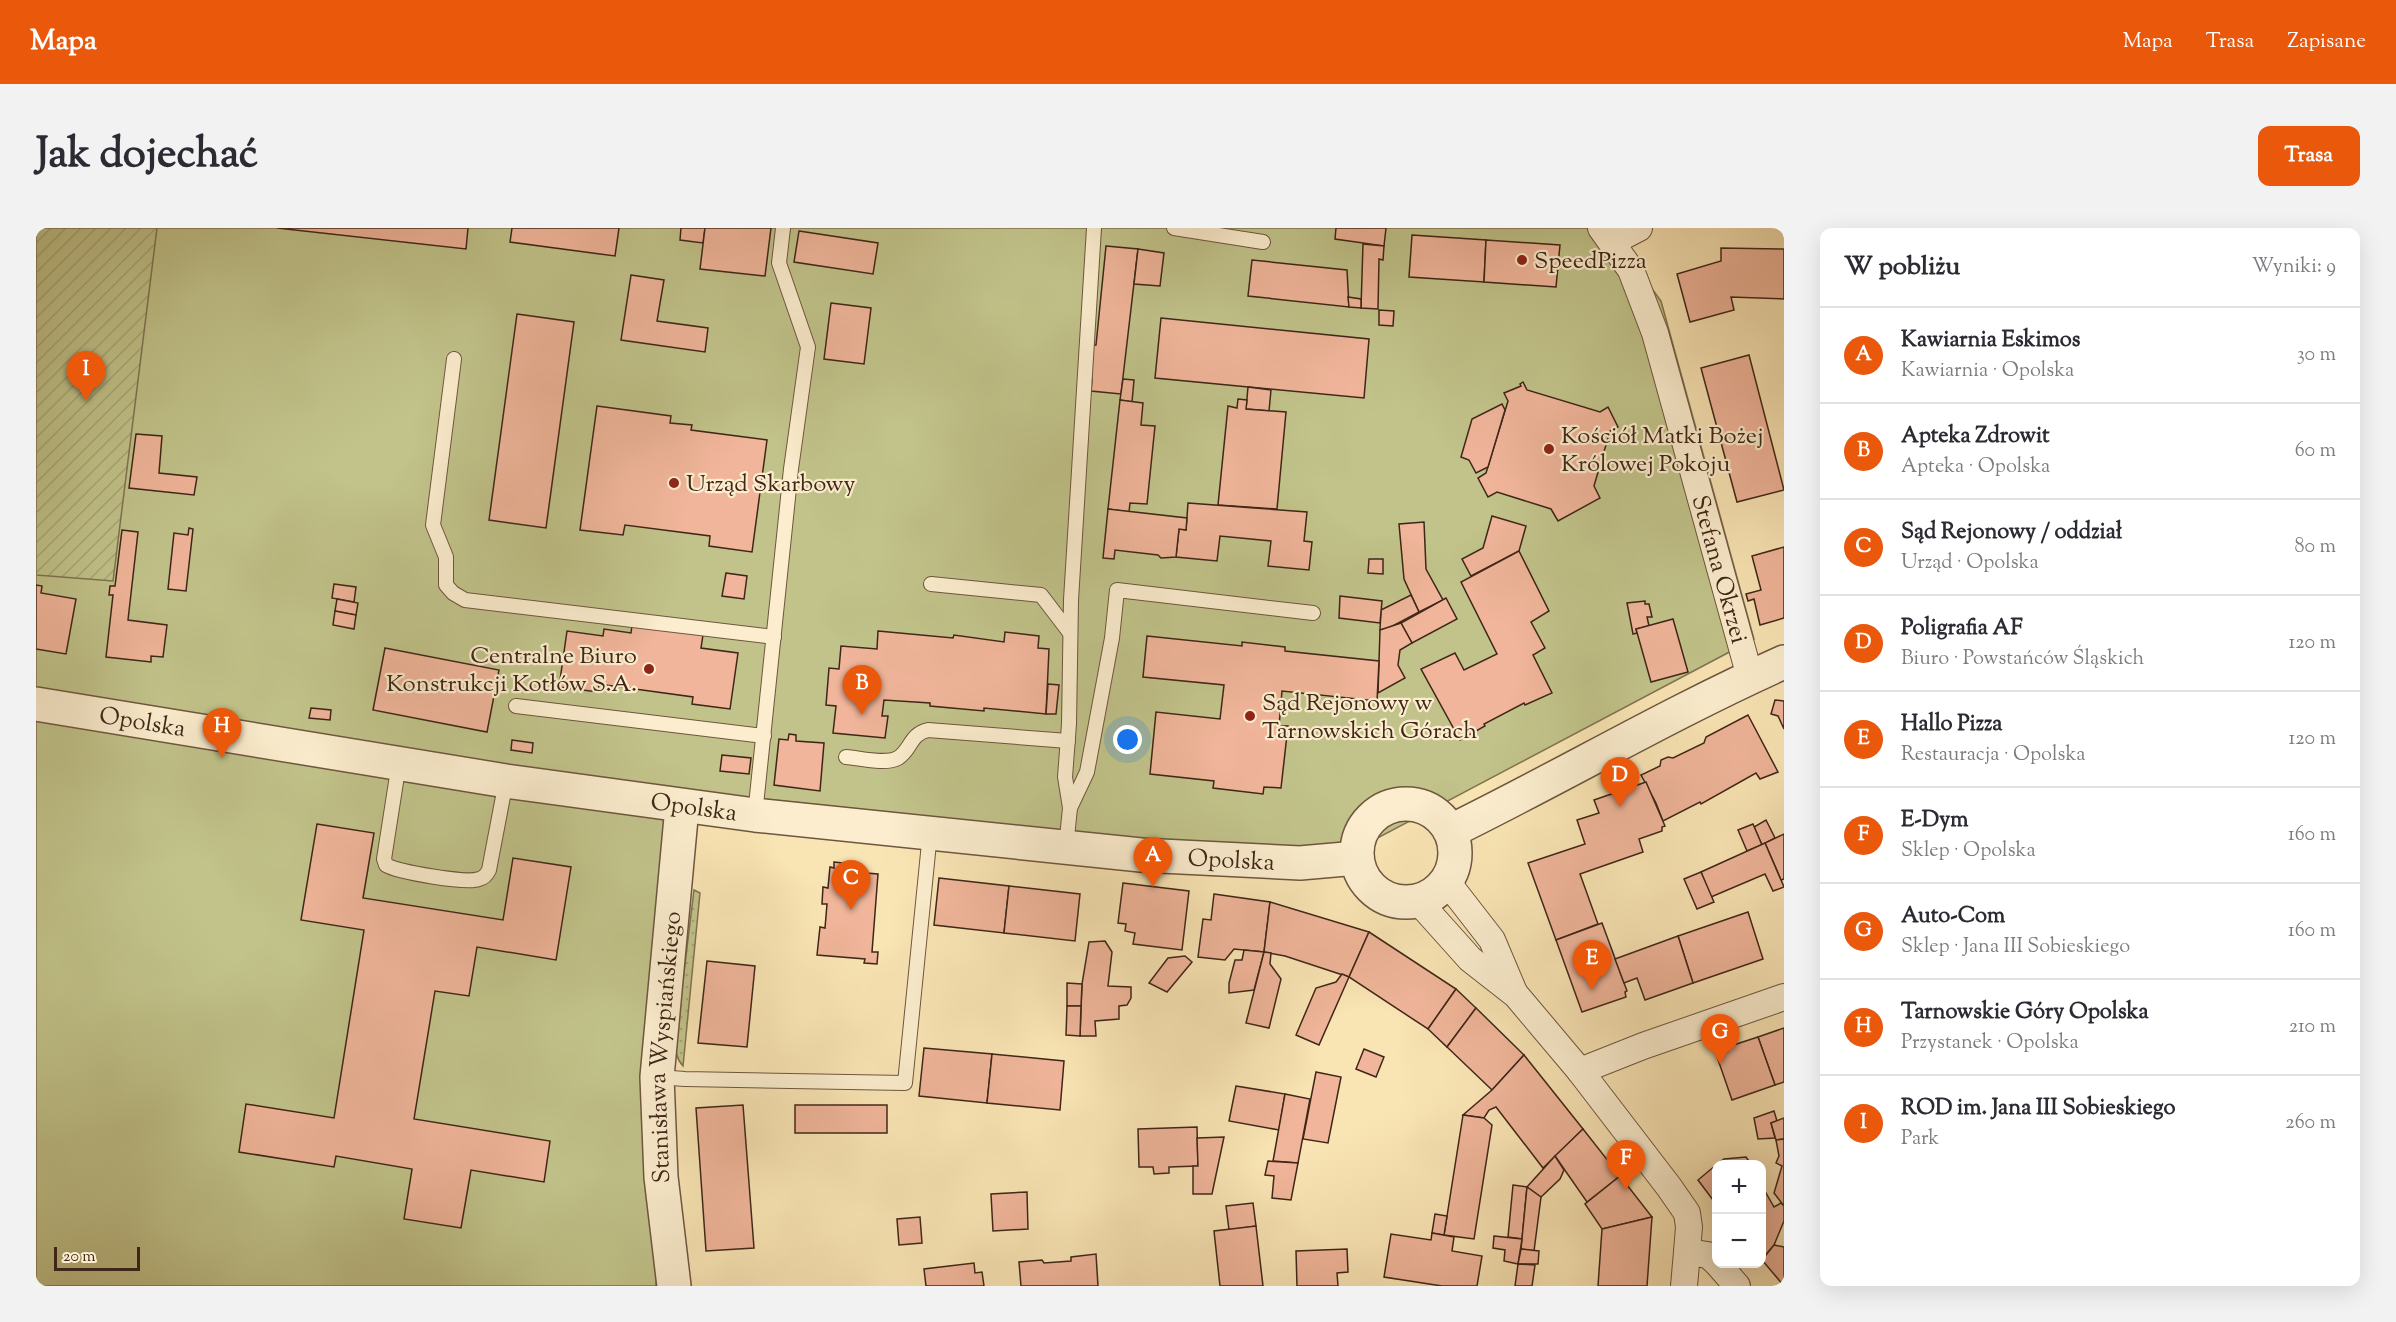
<!DOCTYPE html>
<html lang="pl">
<meta charset="utf-8">
<style>
body{margin:0;font-family:"Sorts Mill Goudy",serif;background:#f2f2f3;color:#2b2b33}
.controls{position:absolute;right:18px;bottom:18px;display:grid;overflow:hidden;border-radius:12px;box-shadow:0 6px 24px #0002}
.controls button{width:54px;height:54px;display:grid;place-items:center;padding:0;border:0;border-bottom:2px solid #e1e1e2;background:#fff;color:#2b2b33;font:30px sans-serif}
.scale{position:absolute;left:18px;bottom:15px;width:86px;box-sizing:border-box;padding-left:6px;border:3px solid #3f2617;border-top:0;font-size:16px;line-height:21px;white-space:nowrap;color:#3f2617;-webkit-text-stroke:4px #fbedce;paint-order:stroke}
.you{position:absolute;left:1092px;top:512px;width:21px;height:21px;margin:-15px;border:4px solid #fff;border-radius:50%;background:#1a73e8;box-shadow:0 0 0 9px #1a73e833}
.badge{display:grid;place-items:center;width:39px;height:39px;border-radius:50%;background:#ea580c;color:#fff;font-size:20px;font-weight:700}
.pin{position:absolute;translate:-50% -50px;filter:drop-shadow(0 2px 3px #0008)}
.pin::after{content:'';position:absolute;top:32px;width:21px;height:18px;background:inherit;clip-path:polygon(0 0,100% 0,50% 100%)}
.list{margin:0;padding:0;list-style:none}
h2{display:flex;justify-content:space-between;align-items:center;height:78px;margin:0;padding:0 24px;font-size:26px}
h2 small{font-size:20px;font-weight:400;color:#7c7c81}
.list li{display:grid;grid-template-columns:39px 1fr auto;gap:18px;align-items:center;box-sizing:border-box;height:96px;padding:0 24px;border-top:2px solid #e1e1e2}
.list b{display:block;font-size:22px;white-space:nowrap}
.list p{margin:0;font-size:20px;white-space:nowrap;color:#7c7c81}
.list em{font-size:20px;font-style:normal;color:#7c7c81}
.map{position:relative;flex:none;width:1748px;height:1058px;overflow:hidden;border-radius:12px}
header{display:flex;align-items:center;gap:36px;box-sizing:border-box;height:84px;padding:0 30px;background:#ea580c;color:#fff}
header strong{font-size:28px}
nav{display:flex;gap:33px;margin-inline-start:auto;font-size:21px}
.intro{display:flex;align-items:center;justify-content:space-between;box-sizing:border-box;height:144px;padding:0 36px}
h1{margin:0;font-size:42px}
.button{padding:15px 27px;border-radius:12px;background:#ea580c;color:#fff;font-size:21px;font-weight:700}
main{display:flex;gap:36px;padding:0 36px}
aside{flex:1;background:#fff;border-radius:12px;box-shadow:0 6px 24px #0002}
.map>svg:first-child{display:block}
</style>
<header>
<strong>Mapa</strong>
<nav><a>Mapa</a><a>Trasa</a><a>Zapisane</a></nav>
</header>
<div class="intro"><h1>Jak dojechać</h1><a class="button">Trasa</a></div>
<main>
<div class="map">
<svg width="1748" height="1058" viewBox="0 0 1748 1058">
<defs>
<pattern id="grass-dots" width="8" height="8" patternUnits="userSpaceOnUse" patternTransform="scale(1.5)"><rect width="8" height="8" fill="#c1c38a"/><path d="M2 2h.1M6 6h.1" fill="none" stroke="#a7a776" stroke-width="1.8" stroke-linecap="round"/></pattern>
<pattern id="garden-furrows" width="10" height="10" patternUnits="userSpaceOnUse" patternTransform="scale(1.5)"><rect width="10" height="10" fill="#c1c38a"/><path d="M-1 1l2-2M0 10L10 0M9 11l2-2" fill="none" stroke="#a7a776"/></pattern>
</defs>
<rect width="100%" height="100%" fill="#f9e4b4"/>
<filter id="stains"><feTurbulence type="fractalNoise" baseFrequency=".00333" numOctaves="4"/><feColorMatrix values="0 0 0 0 .2 0 0 0 0 .09 0 0 0 0 .02 0 0 0 .5 -.17"/></filter>
<radialGradient id="worn" r=".72"><stop offset=".6" stop-color="#630" stop-opacity="0"/><stop offset="1" stop-color="#630" stop-opacity=".3"/></radialGradient>
<path fill="url(#grass-dots)" stroke="#807450" stroke-width="1.5" d="M658,662L664,665L647,838C639,829 640,822 640,810Z"/>
<polygon fill="#c1c38a" stroke="#807450" stroke-width="1.5" points="0,0 1571,0 1625,73 1718,411 1300,632 662,564 625,945 620,1058 0,1058"/>
<polygon fill="url(#garden-furrows)" stroke="#807450" stroke-width="1.5" points="0,0 121,0 77,353 0,347"/>
<g fill="#f0b59a" stroke="#3f2617" stroke-width="1.5">
<polygon points="241,0 432,0 430,21"/>
<polygon points="476,0 583,0 579,28 474,14"/>
<polygon points="645,0 669,0 667,15 644,12"/>
<polygon points="669,0 735,0 729,48 664,41"/>
<polygon points="1300,0 1350,0 1348,18 1299,11"/>
<polygon points="763,3 842,15 837,46 758,34"/>
<polygon points="1376,7 1450,12 1448,54 1373,49"/>
<polygon points="1450,12 1524,17 1520,59 1448,54"/>
<polygon points="1327,16 1348,18 1347,32 1343,31 1342,81 1325,80"/>
<polygon points="1070,18 1102,21 1085,166 1055,163 1056,151 1051,150 1054,117 1060,117"/>
<polygon points="1685,20 1748,21 1748,71 1695,69 1698,82 1654,94 1641,46 1685,33"/>
<polygon points="1102,21 1128,25 1124,58 1098,56"/>
<polygon points="1216,32 1311,42 1313,79 1212,68"/>
<polygon points="595,47 628,52 621,93 672,100 669,124 585,112"/>
<polygon points="1312,69 1325,71 1325,80 1313,79"/>
<polygon points="795,75 835,80 828,136 788,131"/>
<polygon points="1343,82 1358,83 1357,98 1343,97"/>
<polygon points="481,86 538,94 510,300 453,292"/>
<polygon points="1125,90 1333,111 1328,170 1119,150"/>
<polygon points="1713,127 1748,262 1701,274 1665,140"/>
<polygon points="1087,151 1098,152 1096,174 1084,172"/>
<polygon points="1487,154 1491,162 1564,184 1572,179 1582,199 1574,203 1558,258 1564,270 1522,293 1515,281 1461,264 1452,269 1442,250 1450,245 1472,173 1468,165 1485,158 1484,156"/>
<polygon points="1212,159 1235,162 1233,183 1210,181"/>
<polygon points="1202,171 1211,172 1210,181 1250,184 1241,281 1182,277 1192,178 1201,180"/>
<polygon points="1084,172 1107,175 1105,197 1119,198 1111,276 1094,275 1093,284 1072,281"/>
<polygon points="1466,176 1469,182 1452,239 1440,245 1433,232 1425,229 1436,191"/>
<polygon points="561,178 635,188 634,195 656,197 655,202 731,212 716,324 673,318 674,308 589,297 587,307 544,302"/>
<polygon points="100,206 126,208 123,245 161,249 158,267 93,260"/>
<polygon points="1152,275 1271,284 1268,313 1276,314 1273,342 1232,338 1235,313 1184,308 1181,333 1140,329 1143,301 1150,302"/>
<polygon points="1072,281 1151,290 1150,302 1143,301 1140,329 1125,330 1122,327 1079,322 1078,331 1067,330"/>
<polygon points="1456,288 1490,298 1483,323 1435,348 1426,331 1447,320"/>
<polygon points="1388,294 1390,341 1407,372 1383,384 1368,351 1363,296"/>
<polygon points="153,300 157,301 150,363 132,361 138,305 152,307"/>
<polygon points="86,302 102,304 92,392 131,397 127,429 115,428 115,434 70,429 77,367 73,367 74,358 79,358"/>
<polygon points="1748,319 1748,390 1724,397 1718,371 1712,373 1710,366 1725,362 1716,328"/>
<polygon points="1483,323 1513,383 1495,394 1509,420 1497,427 1516,465 1489,477 1488,475 1448,496 1449,498 1424,512 1385,441 1419,425 1428,442 1461,426 1425,354"/>
<polygon points="1333,331 1347,331 1347,346 1332,345"/>
<polygon points="690,345 711,348 708,371 686,368"/>
<polygon points="298,356 320,359 318,374 296,370"/>
<polygon points="0,357 6,358 5,365 40,371 30,426 0,421"/>
<polygon points="1375,367 1383,384 1353,400 1344,402 1345,382"/>
<polygon points="1304,368 1346,373 1344,395 1303,390"/>
<polygon points="1410,370 1421,391 1376,415 1365,395"/>
<polygon points="301,371 322,375 320,387 299,383"/>
<polygon points="1609,373 1609,376 1613,376 1616,389 1611,389 1613,398 1600,401 1601,405 1597,406 1591,375"/>
<polygon points="299,383 320,387 318,401 297,397"/>
<polygon points="1637,391 1652,444 1615,454 1600,401"/>
<polygon points="1365,395 1376,415 1364,422 1362,437 1369,450 1342,465 1344,402"/>
<polygon points="596,397 667,407 665,420 702,425 694,481 656,476 657,469 563,456 562,464 523,459 531,403 567,408 568,401 595,405"/>
<polygon points="842,403 917,410 918,407 968,414 969,404 1003,408 1002,420 1013,421 1010,486 948,480 948,483 894,478 894,475 848,472 846,488 852,488 849,510 797,505 800,478 790,477 793,440 803,441 805,418 841,421"/>
<polygon points="1111,408 1206,418 1206,414 1249,419 1249,423 1343,433 1341,473 1246,463 1243,498 1252,498 1245,560 1228,559 1227,566 1177,560 1178,553 1114,546 1120,484 1184,491 1188,457 1107,449"/>
<polygon points="349,420 463,442 451,504 337,482"/>
<polygon points="1012,456 1023,457 1020,486 1010,486"/>
<polygon points="1739,472 1748,473 1748,501 1742,488 1735,486"/>
<polygon points="275,480 295,482 294,492 273,490"/>
<polygon points="1712,487 1742,544 1724,551 1720,545 1665,576 1664,574 1627,593 1620,575 1605,547 1624,538 1625,532 1632,529 1637,530 1668,515 1670,509"/>
<polygon points="753,506 760,507 760,513 788,515 784,563 738,557 743,511 752,512"/>
<polygon points="476,512 497,515 496,525 475,522"/>
<polygon points="686,527 715,530 713,546 684,543"/>
<polygon points="1610,554 1629,598 1626,599 1626,603 1603,611 1607,624 1544,646 1562,696 1520,712 1492,635 1549,616 1541,592 1563,585 1558,572"/>
<polygon points="1730,592 1739,610 1726,617 1718,599"/>
<polygon points="281,596 338,605 327,670 467,692 477,630 535,639 520,732 441,719 433,768 399,763 378,891 514,913 508,954 435,942 425,1000 368,991 376,941 300,928 298,939 203,924 210,876 298,890 328,702 265,692"/>
<polygon points="1717,596 1726,617 1711,623 1702,602"/>
<polygon points="1748,606 1748,651 1745,652 1729,615"/>
<polygon points="1729,615 1748,659 1737,663 1729,646 1675,669 1665,644"/>
<polygon points="798,634 815,636 814,640 818,640 817,644 842,646 836,724 842,724 841,736 828,735 829,731 781,727 784,699 789,700 791,676 786,676 787,659 792,660 794,639 798,640"/>
<polygon points="1665,644 1678,674 1661,681 1648,651"/>
<polygon points="903,650 973,658 968,705 898,697"/>
<polygon points="1087,655 1153,663 1146,722 1097,716 1099,705 1089,703 1090,696 1082,695"/>
<polygon points="973,658 1044,666 1039,713 968,705"/>
<polygon points="1178,666 1234,674 1228,724 1198,721 1189,732 1162,729 1167,691 1175,692"/>
<polygon points="1234,674 1333,704 1313,749 1249,728 1228,724"/>
<polygon points="1712,684 1727,731 1657,755 1642,708"/>
<polygon points="1566,695 1591,763 1589,764 1590,769 1546,784 1520,712"/>
<polygon points="1333,704 1420,761 1392,801 1313,749"/>
<polygon points="1642,708 1657,755 1609,772 1601,750 1588,755 1579,731"/>
<polygon points="1069,713 1076,724 1072,758 1095,759 1095,770 1091,777 1083,778 1083,791 1059,793 1060,808 1044,808 1046,756 1053,714"/>
<polygon points="1208,722 1228,724 1218,762 1193,765 1193,755 1199,732 1206,732"/>
<polygon points="1228,724 1235,725 1234,736 1245,751 1233,800 1210,795"/>
<polygon points="1149,728 1156,734 1131,764 1113,755 1132,730"/>
<polygon points="671,733 719,738 711,819 662,815"/>
<polygon points="1306,746 1313,749 1283,817 1260,807 1280,760 1300,754"/>
<polygon points="1031,755 1046,756 1045,778 1031,778"/>
<polygon points="1420,761 1440,780 1411,819 1392,801"/>
<polygon points="1031,778 1045,778 1044,808 1030,807"/>
<polygon points="1440,780 1488,827 1456,862 1411,819"/>
<polygon points="1748,800 1748,854 1739,857 1722,809"/>
<polygon points="1722,809 1739,857 1696,872 1679,823"/>
<polygon points="888,820 956,826 951,875 883,868"/>
<polygon points="1328,821 1348,829 1340,849 1320,841"/>
<polygon points="956,826 1028,833 1024,882 951,875"/>
<polygon points="1488,827 1547,901 1507,940 1460,879 1453,882 1448,890 1427,887 1456,862"/>
<polygon points="1280,844 1305,849 1292,915 1267,911"/>
<polygon points="1200,858 1249,866 1243,902 1193,893"/>
<polygon points="1249,866 1274,871 1262,935 1237,933"/>
<polygon points="707,877 718,1020 670,1023 660,880"/>
<rect x="759" y="877" width="92" height="28"/>
<polygon points="1738,883 1741,893 1735,895 1739,910 1722,911 1718,890"/>
<polygon points="1427,887 1448,890 1456,897 1438,1011 1408,1007"/>
<polygon points="1748,890 1748,911 1740,912 1735,895"/>
<polygon points="1161,899 1162,938 1133,939 1133,945 1118,946 1117,939 1103,939 1102,901"/>
<polygon points="1547,901 1584,948 1551,974 1519,928"/>
<polygon points="1188,909 1176,966 1157,966 1157,938 1162,938 1161,910"/>
<polygon points="1748,911 1748,978 1738,965 1746,938 1740,935 1743,928 1740,912"/>
<polygon points="1519,928 1528,942 1524,951 1505,969 1491,959"/>
<polygon points="1710,929 1715,936 1681,936 1688,931"/>
<polygon points="1232,933 1262,935 1255,972 1236,970 1238,948 1229,947"/>
<polygon points="1680,937 1680,976 1662,952"/>
<polygon points="1584,948 1616,989 1566,1001 1549,976"/>
<polygon points="1477,957 1491,959 1486,1011 1472,1009"/>
<polygon points="1726,958 1738,979 1745,975 1748,978 1748,993 1738,1017 1726,1031"/>
<polygon points="1491,959 1505,969 1498,1023 1485,1021"/>
<polygon points="991,964 992,1001 957,1003 955,966"/>
<polygon points="1217,975 1220,998 1193,1002 1190,978"/>
<polygon points="1399,986 1411,988 1408,1007 1396,1005"/>
<polygon points="884,989 886,1015 863,1017 861,991"/>
<polygon points="1616,989 1611,1058 1562,1058 1566,1001"/>
<polygon points="1220,998 1227,1058 1184,1058 1178,1003"/>
<polygon points="1396,1005 1418,1009 1416,1023 1446,1028 1441,1058 1406,1058 1348,1049 1355,1006 1395,1012"/>
<polygon points="1458,1008 1486,1011 1482,1036 1468,1033 1469,1022 1457,1020"/>
<polygon points="1738,1017 1748,1019 1748,1058 1726,1032"/>
<polygon points="1311,1021 1312,1044 1301,1045 1302,1058 1261,1058 1260,1023"/>
<polygon points="1485,1021 1503,1023 1502,1036 1482,1036"/>
<polygon points="1060,1026 1062,1058 985,1058 983,1034 1006,1032 1008,1035 1035,1033 1035,1029"/>
<polygon points="938,1035 939,1045 946,1044 948,1058 890,1058 888,1041"/>
<polygon points="1482,1036 1499,1037 1496,1058 1479,1058"/>
</g>
<g fill="none" stroke-linecap="round" stroke-linejoin="round">
<defs>
<g id="service">
<polyline points="1138,0 1227,14"/>
<polyline points="418,131 397,297 410,329 410,357 417,365 429,372 738,409"/>
<polyline points="895,356 1005,367 1034,405"/>
<polyline points="480,478 728,508"/>
<path d="M810,529C824,530 849,537 862,530C875,522 874,506 892,502L1032,513"/>
<path d="M363,535L348,631L350,637C362,644 431,656 443,651C448,650 451,646 453,642L470,553"/>
<polyline points="1034,580 1029,549 1033,496 1035,372 1058,0"/>
<polyline points="719,587 755,241 772,119 743,35 747,0"/>
<polyline points="1030,619 1034,580 1051,544 1076,410 1081,362 1277,385"/>
<polyline points="621,849 649,851 869,855 894,605"/>
</g>
<g id="minor">
<path id="s1" d="M1565,0L1595,42L1619,105L1714,449"/>
<polyline points="1576,14 1603,0"/>
<polyline points="1411,654 1456,712 1478,764"/>
<polyline points="1382,673 1434,731 1480,767 1544,843 1633,959 1651,985 1653,999 1651,1024"/>
<polyline points="1544,843 1607,818 1748,769"/>
<polyline points="1682,1036 1701,1058"/>
<polyline points="1648,1058 1651,1024 1672,1027 1680,1034"/>
</g>
<g id="tertiary">
<path id="s2" d="M0,476L470,553L719,587L1105,627L1264,635L1321,630"/>
<circle cx="1370" cy="625" r="49"/>
<path d="M1415,603C1527,548 1634,485 1748,434"/>
<path id="s3" d="M638,1058L625,949L621,849L646,579"/>
</g>
</defs>
<use href="#service" stroke="#6e563e" stroke-width="16"/>
<use href="#minor" stroke="#6e563e" stroke-width="28"/>
<use href="#tertiary" stroke="#6e563e" stroke-width="36"/>
<use href="#service" stroke="#fbedce" stroke-width="14"/>
<use href="#minor" stroke="#fbedce" stroke-width="26"/>
<use href="#tertiary" stroke="#fbedce" stroke-width="33"/>
</g>
<g fill="#8f2418" stroke="#fbedce" stroke-width="2">
<circle cx="1486" cy="32" r="6"/>
<circle cx="1513" cy="221" r="6"/>
<circle cx="638" cy="255" r="6"/>
<circle cx="613" cy="441" r="6"/>
<circle cx="1214" cy="488" r="6"/>
</g>
<g text-anchor="middle" stroke-width="4.5" stroke-linejoin="round" paint-order="stroke">
<g font-size="24" fill="#3f2617" stroke="#fbedce" text-anchor="start">
<text x="1498" y="40">SpeedPizza</text>
<text x="1525" y="215">Kościół Matki Bożej<tspan x="1525" dy="28">Królowej Pokoju</tspan></text>
<text x="650" y="263">Urząd Skarbowy</text>
<text x="601" y="435" text-anchor="end">Centralne Biuro<tspan x="601" dy="28">Konstrukcji Kotłów S.A.</tspan></text>
<text x="1226" y="482">Sąd Rejonowy w<tspan x="1226" dy="28">Tarnowskich Górach</tspan></text>
</g>
<g font-size="24" fill="#3f2617" stroke="#fbedce">
<text dy="8" stroke="none"><textPath href="#s1" startOffset="364">Stefana Okrzei</textPath></text>
<text dy="8" stroke="none"><textPath href="#s2" startOffset="108">Opolska</textPath></text>
<text dy="8" stroke="none"><textPath href="#s2" startOffset="666">Opolska</textPath></text>
<text dy="8" stroke="none"><textPath href="#s2" startOffset="1206">Opolska</textPath></text>
<text dy="8" stroke="none"><textPath href="#s3" startOffset="240">Stanisława Wyspiańskiego</textPath></text>
</g>
</g>
<rect width="100%" height="100%" filter="url(#stains)"/>
<rect width="100%" height="100%" fill="url(#worn)"/>
</svg>
<div class="controls">
<button>+</button>
<button>−</button>
</div>
<div class="scale">20 m</div>
<div class="you"></div>
<div class="pin badge" style="left:1117px;top:659px">A</div>
<div class="pin badge" style="left:826px;top:487px">B</div>
<div class="pin badge" style="left:815px;top:682px">C</div>
<div class="pin badge" style="left:1584px;top:579px">D</div>
<div class="pin badge" style="left:1556px;top:762px">E</div>
<div class="pin badge" style="left:1590px;top:962px">F</div>
<div class="pin badge" style="left:1684px;top:836px">G</div>
<div class="pin badge" style="left:186px;top:530px">H</div>
<div class="pin badge" style="left:50px;top:173px">I</div>
</div>
<aside>
<h2>W pobliżu<small>Wyniki: 9</small></h2>
<ul class="list">
<li><span class="badge">A</span><div><b>Kawiarnia Eskimos</b><p>Kawiarnia · Opolska</p></div><em>30 m</em></li>
<li><span class="badge">B</span><div><b>Apteka Zdrowit</b><p>Apteka · Opolska</p></div><em>60 m</em></li>
<li><span class="badge">C</span><div><b>Sąd Rejonowy / oddział</b><p>Urząd · Opolska</p></div><em>80 m</em></li>
<li><span class="badge">D</span><div><b>Poligrafia AF</b><p>Biuro · Powstańców Śląskich</p></div><em>120 m</em></li>
<li><span class="badge">E</span><div><b>Hallo Pizza</b><p>Restauracja · Opolska</p></div><em>120 m</em></li>
<li><span class="badge">F</span><div><b>E-Dym</b><p>Sklep · Opolska</p></div><em>160 m</em></li>
<li><span class="badge">G</span><div><b>Auto-Com</b><p>Sklep · Jana III Sobieskiego</p></div><em>160 m</em></li>
<li><span class="badge">H</span><div><b>Tarnowskie Góry Opolska</b><p>Przystanek · Opolska</p></div><em>210 m</em></li>
<li><span class="badge">I</span><div><b>ROD im. Jana III Sobieskiego</b><p>Park</p></div><em>260 m</em></li>
</ul>
</aside>
</main>
